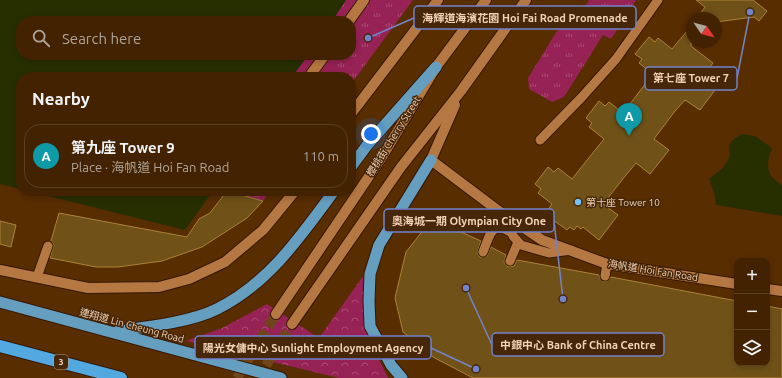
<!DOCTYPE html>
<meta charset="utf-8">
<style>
body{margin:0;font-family:Ubuntu,"Noto Sans TC",sans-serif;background:#4c2f0f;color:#f1f3f6}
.controls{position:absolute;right:12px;bottom:12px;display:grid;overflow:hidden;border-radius:8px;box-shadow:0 2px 6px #0003}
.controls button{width:36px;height:36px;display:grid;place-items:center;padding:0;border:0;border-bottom:1px solid #5a3f22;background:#422200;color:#f1f3f6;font:20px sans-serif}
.compass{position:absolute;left:686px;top:12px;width:36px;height:36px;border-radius:50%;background:#422200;box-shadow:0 2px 6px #0003;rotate:125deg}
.you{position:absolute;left:371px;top:134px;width:14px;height:14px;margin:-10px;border:3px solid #fff;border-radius:50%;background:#1a73e8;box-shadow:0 0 0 6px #1a73e833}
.badge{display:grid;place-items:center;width:26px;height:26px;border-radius:50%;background:#72c1f5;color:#fff;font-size:13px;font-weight:700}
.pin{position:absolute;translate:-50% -33px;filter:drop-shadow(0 1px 2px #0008)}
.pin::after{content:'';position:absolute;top:21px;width:14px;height:12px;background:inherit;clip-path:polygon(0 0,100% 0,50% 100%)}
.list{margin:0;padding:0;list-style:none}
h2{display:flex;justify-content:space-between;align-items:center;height:52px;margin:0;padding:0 16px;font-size:17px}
h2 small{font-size:13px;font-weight:400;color:#aea499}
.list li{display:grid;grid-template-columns:26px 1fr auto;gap:12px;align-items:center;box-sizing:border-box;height:64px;margin:0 8px 8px;padding:0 8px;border:1px solid #5a3f22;border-radius:16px}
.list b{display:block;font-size:15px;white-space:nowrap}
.list p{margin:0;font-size:13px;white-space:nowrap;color:#aea499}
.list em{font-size:13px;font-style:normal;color:#aea499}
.icon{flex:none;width:22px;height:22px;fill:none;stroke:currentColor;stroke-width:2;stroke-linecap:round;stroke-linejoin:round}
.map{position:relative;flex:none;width:782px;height:378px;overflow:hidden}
.search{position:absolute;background:#422200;box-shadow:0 2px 6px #0003;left:16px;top:16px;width:340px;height:44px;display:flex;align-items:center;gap:10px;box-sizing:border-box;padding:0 14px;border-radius:16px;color:#aea499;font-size:15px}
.panel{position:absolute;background:#422200;box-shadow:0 2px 6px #0003;left:16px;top:72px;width:340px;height:124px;border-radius:16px}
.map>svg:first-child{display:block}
</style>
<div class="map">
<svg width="782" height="378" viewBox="0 0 782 378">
<defs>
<pattern id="grass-tufts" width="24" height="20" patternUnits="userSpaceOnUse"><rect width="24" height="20" fill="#972255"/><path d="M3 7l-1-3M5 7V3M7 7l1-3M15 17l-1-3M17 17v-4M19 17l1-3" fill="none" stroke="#ab4c73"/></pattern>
<pattern id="forest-crowns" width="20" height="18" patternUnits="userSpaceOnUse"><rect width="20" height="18" fill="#972255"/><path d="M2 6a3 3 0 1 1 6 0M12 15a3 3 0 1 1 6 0" fill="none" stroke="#ab4c73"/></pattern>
</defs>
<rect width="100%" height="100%" fill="#582d00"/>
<g fill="url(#grass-tufts)">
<polygon points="346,0 413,0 351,84 351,77 292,77 308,55 351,55 351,21 332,21"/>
<polygon points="589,0 636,0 611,39 603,35 564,97 552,102 529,89 528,78 568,13 577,19"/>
<polygon points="227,191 270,191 263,201"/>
</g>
<polygon fill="url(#forest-crowns)" points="366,272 363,315 370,341 388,378 339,378 186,341 222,328 267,304 319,338"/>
<g fill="#272f00">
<polygon points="0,0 346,0 332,21 21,21 21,55 308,55 292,77 21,77 21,189 0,184"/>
<path d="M742,134L755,136L772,148C766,164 765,175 782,185V216L716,205L714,192L709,179C715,174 723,169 727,162C735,147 720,146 742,134Z"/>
<polygon points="28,191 213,191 185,230"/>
</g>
<g fill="#705218" stroke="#ab8238">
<polygon points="696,0 753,0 767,11 759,21 754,17 716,22 716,18 697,18 705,7"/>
<polygon points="692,25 691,46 713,63 704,75 718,86 700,110 685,100 675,111 654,139 669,150 650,174 636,163 626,175 603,204 618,215 599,240 583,227 581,229 577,226 574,230 570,227 567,230 545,214 552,204 538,193 541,189 535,184 548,167 554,172 558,168 572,179 604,139 589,127 592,123 586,118 599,101 605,106 609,102 623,113 653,74 639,63 642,59 635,54 649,37 655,42 658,38 672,49"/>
<polygon points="227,191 263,201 247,218 202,247 162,261 118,267 96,267 50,258 54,245 51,241 59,213 187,237 199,219 210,213"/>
<polygon points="432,219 481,241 477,253 480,257 487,256 491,247 506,255 504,262 508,267 514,266 517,260 599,275 600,278 604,282 607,281 611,277 737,301 737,363 767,363 767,306 782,309 782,378 473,378 433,357 403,332 395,298 406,252"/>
<polygon points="0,221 16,225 11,247 0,244"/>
</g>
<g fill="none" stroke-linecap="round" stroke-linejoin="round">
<g stroke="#6f461b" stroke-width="10" stroke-dasharray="10 5" stroke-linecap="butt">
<polyline points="237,378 276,314"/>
<polyline points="258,378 292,324"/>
</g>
<defs>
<g id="service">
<polyline points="540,140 581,98 616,59 658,0"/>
<polyline points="513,221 511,229 513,236 521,245 549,253 571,250"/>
<path d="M483,252C490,235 491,220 512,233"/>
<polyline points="510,261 518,242"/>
<polyline points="605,276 607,264"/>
<polyline points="37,277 48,246"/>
</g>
<g id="pedestrian">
<polyline points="349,21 364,0"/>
<polyline points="309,77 325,55"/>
</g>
<g id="minor">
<polyline points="351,114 438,0"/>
<polyline points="431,160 500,212 542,240 607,264 737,284"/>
<polyline points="0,270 88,288 159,287 189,279 225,262 263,230 295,191"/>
<polyline points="767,289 782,291"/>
</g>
<g id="secondary">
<polyline points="431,160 455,105"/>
<polyline points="276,314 382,157 436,67 486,0"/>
<polyline points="292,324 401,167 461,91 526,0"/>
</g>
<g id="trunk">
<polyline points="351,167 368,144 436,67"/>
<polyline points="0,302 281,378"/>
<path d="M118,331C147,327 191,322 217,309C268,284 301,236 334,191"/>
<polyline points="402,378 391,365 370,326 369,301 370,274 379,245 431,160"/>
</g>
<polyline id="motorway" points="0,346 121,378"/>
</defs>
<use href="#service" stroke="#361800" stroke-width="11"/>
<use href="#pedestrian" stroke="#361800" stroke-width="12"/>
<use href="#minor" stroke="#361800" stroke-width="12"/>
<use href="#secondary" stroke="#361800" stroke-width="12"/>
<use href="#trunk" stroke="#361800" stroke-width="13"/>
<use href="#motorway" stroke="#361800" stroke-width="14"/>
<use href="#service" stroke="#b67843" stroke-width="9"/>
<use href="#pedestrian" stroke="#b67843" stroke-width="10"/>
<use href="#minor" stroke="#b67843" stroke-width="10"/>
<use href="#secondary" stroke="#b67843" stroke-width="10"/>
<use href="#trunk" stroke="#669ec0" stroke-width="11"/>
<use href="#motorway" stroke="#52a8df" stroke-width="12"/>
</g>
<circle fill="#72c1f5" stroke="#462709" stroke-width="1.5" cx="578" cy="202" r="4"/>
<g text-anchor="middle" stroke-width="3" stroke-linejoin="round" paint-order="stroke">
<rect fill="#462709" stroke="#c09f83" stroke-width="1" x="54" y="355" width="14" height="14" rx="3"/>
<g font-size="9" font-weight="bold" fill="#f4d2b7">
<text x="61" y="365">3</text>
</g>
<g font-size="10" fill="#f4d2b7" stroke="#462709">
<text transform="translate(393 136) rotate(-58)" y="4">櫻桃街 Cherry Street</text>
<text transform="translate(653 270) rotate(9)" y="4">海帆道 Hoi Fan Road</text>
<text transform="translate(132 325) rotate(15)" y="4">連翔道 Lin Cheung Road</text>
</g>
<g font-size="10" fill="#f4d2b7" stroke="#462709" text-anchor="start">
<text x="586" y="206">第十座 Tower 10</text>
</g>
</g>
<path fill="none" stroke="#7383cb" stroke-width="1.5" d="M368 38L414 18M750 12L737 78M563 299L554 221M466 288L492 345M476 369L431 348"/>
<g fill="#7383cb" stroke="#462709" stroke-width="1.5">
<circle cx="368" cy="38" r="4"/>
<circle cx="750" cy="12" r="4"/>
<circle cx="563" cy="299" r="4"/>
<circle cx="466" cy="288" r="4"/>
<circle cx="476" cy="369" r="4"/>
</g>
<g fill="#462709" stroke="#7383cb" stroke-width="1.5">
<rect x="414" y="6" width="222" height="23" rx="4"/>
<rect x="645" y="67" width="92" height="23" rx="4"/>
<rect x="384" y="209" width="170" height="23" rx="4"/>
<rect x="492" y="333" width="172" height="23" rx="4"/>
<rect x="195" y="336" width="236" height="23" rx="4"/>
</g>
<g font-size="11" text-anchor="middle" font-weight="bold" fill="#f4d2b7">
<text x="525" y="22">海輝道海濱花園 Hoi Fai Road Promenade</text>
<text x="691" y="82">第七座 Tower 7</text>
<text x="469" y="225">奧海城一期 Olympian City One</text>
<text x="578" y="349">中銀中心 Bank of China Centre</text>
<text x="313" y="352">陽光女傭中心 Sunlight Employment Agency</text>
</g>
</svg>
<div class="controls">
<button>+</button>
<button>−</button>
<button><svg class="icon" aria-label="layers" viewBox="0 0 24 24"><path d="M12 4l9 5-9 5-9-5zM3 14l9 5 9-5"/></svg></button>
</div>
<svg class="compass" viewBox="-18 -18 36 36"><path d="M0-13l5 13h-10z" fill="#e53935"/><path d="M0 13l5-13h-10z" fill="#aea499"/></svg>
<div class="you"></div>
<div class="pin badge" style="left:629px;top:136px;background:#0f9aa8">A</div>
<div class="search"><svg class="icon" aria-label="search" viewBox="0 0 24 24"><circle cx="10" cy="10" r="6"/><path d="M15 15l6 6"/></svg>Search here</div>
<section class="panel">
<h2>Nearby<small></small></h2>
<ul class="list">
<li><span class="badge" style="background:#0f9aa8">A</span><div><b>第九座 Tower 9</b><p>Place · 海帆道 Hoi Fan Road</p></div><em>110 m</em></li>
</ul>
</section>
</div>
